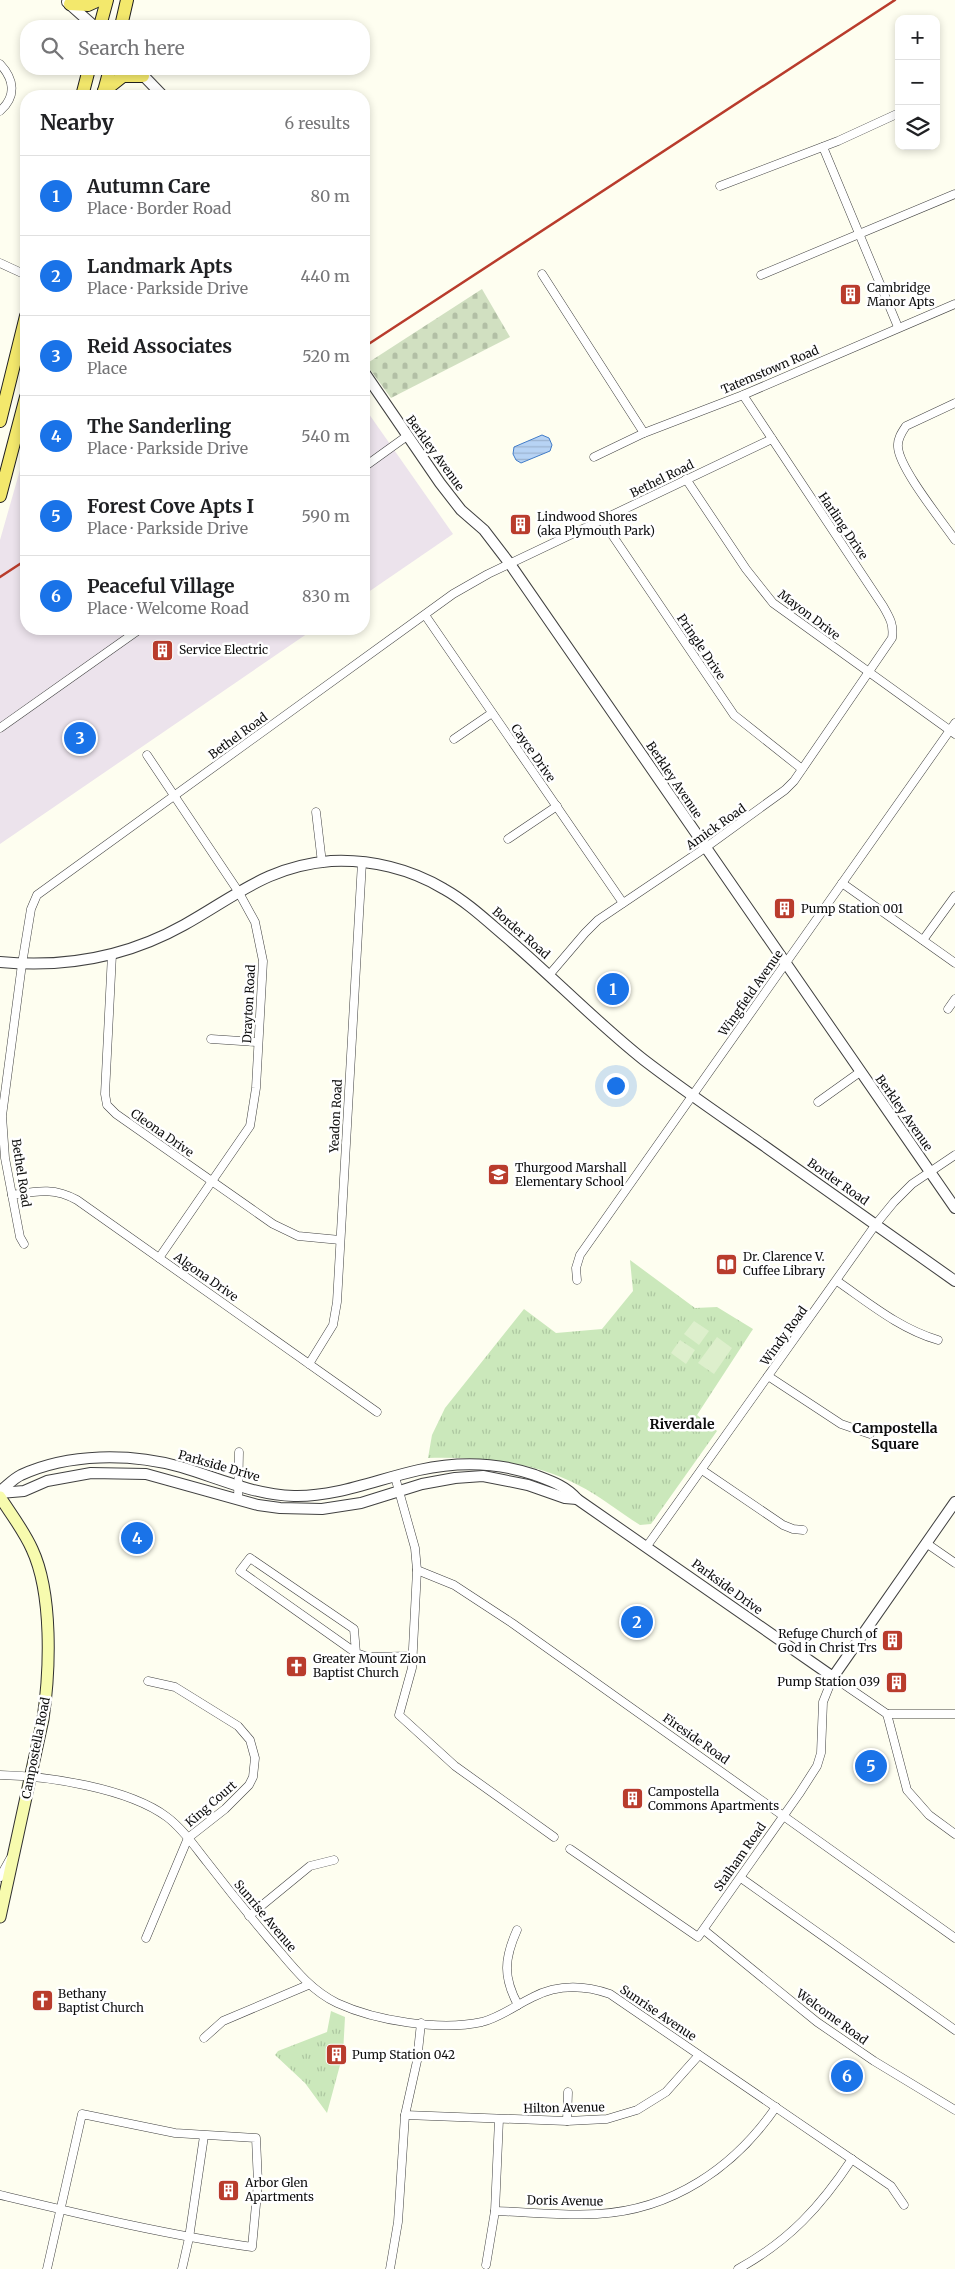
<!DOCTYPE html>
<meta charset="utf-8">
<style>
body{margin:0;font-family:Merriweather,serif;background:#f2f2f2;color:#202124}
.controls{position:absolute;right:15px;top:15px;display:grid;overflow:hidden;border-radius:10px;box-shadow:0 2px 8px #0003}
.controls button{width:45px;height:45px;display:grid;place-items:center;padding:0;border:0;border-bottom:1px solid #e0e0e0;background:#fff;color:#202124;font:25px sans-serif}
.you{position:absolute;left:615px;top:1085px;width:18px;height:18px;margin:-12px;border:4px solid #fff;border-radius:50%;background:#1a73e8;box-shadow:0 0 0 8px #1a73e833}
.badge{display:grid;place-items:center;width:32px;height:32px;border-radius:50%;background:#1a73e8;color:#fff;font-size:16px;font-weight:700}
.pin{position:absolute;translate:-50% -50%;border:2px solid #fff;box-shadow:0 1px 5px #0006}
.list{margin:0;padding:0;list-style:none}
h2{display:flex;justify-content:space-between;align-items:center;height:65px;margin:0;padding:0 20px;font-size:21px}
h2 small{font-size:16px;font-weight:400;color:#757577}
.list li{display:grid;grid-template-columns:32px 1fr auto;gap:15px;align-items:center;box-sizing:border-box;height:80px;padding:0 20px;border-top:1px solid #e0e0e0}
.list b{display:block;font-size:19px;white-space:nowrap}
.list p{margin:0;font-size:16px;white-space:nowrap;color:#757577}
.list em{font-size:16px;font-style:normal;color:#757577}
.icon{flex:none;width:28px;height:28px;fill:none;stroke:currentColor;stroke-width:2;stroke-linecap:round;stroke-linejoin:round}
.map{position:relative;flex:none;width:955px;height:2269px;overflow:hidden}
.search{position:absolute;background:#fff;box-shadow:0 2px 8px #0003;left:20px;top:20px;width:350px;height:55px;display:flex;align-items:center;gap:12px;box-sizing:border-box;padding:0 18px;border-radius:20px;color:#757577;font-size:19px}
.panel{position:absolute;background:#fff;box-shadow:0 2px 8px #0003;left:20px;top:90px;width:350px;height:545px;border-radius:20px}
.map>svg:first-child{display:block}
</style>
<div class="map">
<svg width="955" height="2269" viewBox="0 0 955 2269">
<defs>
<pattern id="cemetery-stones" width="16" height="16" patternUnits="userSpaceOnUse" patternTransform="scale(1.25)"><rect width="16" height="16" fill="#d1e0c1"/><path d="M2 7V4a2 2 0 0 1 4 0v3zM10 15v-3a2 2 0 0 1 4 0v3z" fill="#b2bfa5"/></pattern>
<pattern id="park-tufts" width="24" height="20" patternUnits="userSpaceOnUse" patternTransform="scale(1.25)"><rect width="24" height="20" fill="#cbe8bb"/><path d="M3 7l-1-3M5 7V3M7 7l1-3M15 17l-1-3M17 17v-4M19 17l1-3" fill="none" stroke="#adc6a0"/></pattern>
<pattern id="water-rules" width="6" height="5" patternUnits="userSpaceOnUse" patternTransform="scale(1.25)"><rect width="6" height="5" fill="#b7d3f4"/><path d="M0 2.5h6" fill="none" stroke="#9cb4d0"/></pattern>
</defs>
<rect width="100%" height="100%" fill="#fefef0"/>
<g fill="#ece3ec">
<polygon points="364,407 453,534 364,595"/>
<polygon points="26,449 26,629 314,629 0,844 0,540"/>
</g>
<polygon fill="url(#cemetery-stones)" points="482,289 510,337 391,398 366,364"/>
<g fill="url(#park-tufts)">
<path d="M630,1260L695,1308L717,1307L753,1329L697,1415L717,1431L651,1524L640,1525C619,1512 600,1496 578,1485C531,1461 480,1457 428,1458L432,1435L445,1408L524,1309L556,1333L602,1329L633,1291Z"/>
<polygon points="331,2011 345,2017 343,2054 327,2113 305,2083 275,2055 278,2051 327,2032"/>
</g>
<g fill="#ddefcc">
<polygon points="694,1321 709,1331 699,1345 684,1334"/>
<polygon points="717,1337 732,1348 714,1374 698,1363"/>
<polygon points="680,1340 695,1350 686,1364 671,1353"/>
</g>
<polygon fill="url(#water-rules)" stroke="#417cc8" points="542,435 549,438 552,445 550,451 521,463 516,460 513,454 514,447"/>
<g fill="none" stroke-linecap="round" stroke-linejoin="round">
<defs>
<g id="minor">
<path d="M0,64C14,79 17,96 0,111"/>
<polyline points="823,147 898,327"/>
<polyline points="720,186 838,141 899,113"/>
<polyline points="0,263 26,275"/>
<polyline points="542,274 644,433"/>
<polyline points="761,275 955,194"/>
<path d="M955,403L906,426C902,432 897,439 898,447C899,468 942,521 955,540"/>
<polyline points="594,457 644,433 743,395 955,304"/>
<polyline points="364,467 407,436"/>
<polyline points="686,479 746,569 773,603 955,734"/>
<polyline points="602,520 734,715 802,769"/>
<polyline points="425,615 623,903"/>
<polyline points="0,728 140,629"/>
<polyline points="454,739 492,713"/>
<polyline points="147,755 238,891 255,922 263,961 256,1088 250,1126 159,1258"/>
<polyline points="316,812 322,863"/>
<polyline points="508,839 557,806"/>
<polyline points="842,883 955,963"/>
<polyline points="923,940 955,896"/>
<polyline points="112,954 105,1094 107,1105 116,1114 273,1224 298,1236 340,1240"/>
<path d="M550,974L585,933L598,920L705,848L785,790L794,781L892,638C894,625 890,618 883,606L743,395"/>
<polyline points="948,1009 955,999"/>
<polyline points="211,1039 257,1042"/>
<polyline points="818,1102 860,1072"/>
<path d="M12,1195C37,1191 54,1187 77,1200L377,1412"/>
<polyline points="24,1244 20,1237 5,1158 2,1116 22,964 31,909 37,895 453,594 488,574 772,439"/>
<polyline points="577,1280 576,1268 580,1255 955,723"/>
<path d="M837,1281C869,1303 900,1329 938,1340"/>
<polyline points="309,1364 333,1325 337,1302 362,862"/>
<polyline points="768,1376 841,1424 870,1434"/>
<polyline points="702,1470 783,1525 793,1529 803,1530"/>
<polyline points="395,1477 415,1548 417,1570 412,1668 399,1715 455,1766 554,1837"/>
<polyline points="238,1500 239,1452"/>
<polyline points="926,1543 955,1563"/>
<polyline points="647,1546 876,1224 894,1202 912,1184 955,1155"/>
<polyline points="417,1570 454,1585 512,1623 955,1938"/>
<polyline points="356,1653 354,1629 250,1558 240,1571 356,1653 368,1657 413,1656"/>
<polyline points="955,1714 887,1714 907,1790 929,1815 955,1834"/>
<path d="M0,1775C48,1776 128,1788 167,1817C183,1829 195,1847 207,1862C227,1888 248,1914 269,1939C290,1963 308,1989 337,2003C376,2021 440,2031 482,2022C501,2017 516,2005 533,1997C558,1984 584,1985 610,1994L891,2186L904,2205"/>
<polyline points="570,1849 698,1937 799,1794 817,1766 821,1753 823,1702 833,1677 887,1714"/>
<polyline points="0,1877 10,1859"/>
<polyline points="741,1878 955,2030"/>
<polyline points="249,1916 310,1866 334,1860"/>
<path d="M517,1930C504,1959 503,1977 518,2005"/>
<polyline points="704,1930 817,2022 874,2061 955,2110"/>
<polyline points="146,1938 188,1838 225,1809 249,1785 253,1777 255,1758 250,1740 238,1726 175,1687 148,1681"/>
<polyline points="204,2038 223,2021 308,1985"/>
<polyline points="405,2115 567,2121 607,2119 637,2110 666,2092 699,2055"/>
<polyline points="567,2121 568,2092"/>
<path d="M0,2195C84,2215 167,2235 252,2247L258,2183L256,2138L175,2133L82,2114L47,2269"/>
<path d="M495,2211C529,2212 564,2216 597,2214C672,2210 734,2168 776,2107"/>
<polyline points="486,2265 495,2211 499,2119"/>
<polyline points="182,2269 189,2238 204,2136"/>
<polyline points="390,2269 398,2222 405,2115 417,2061 421,2023"/>
<path d="M738,2269C789,2241 821,2206 852,2159"/>
</g>
<g id="tertiary">
<polyline points="67,2 94,26"/>
<polyline points="137,69 163,96"/>
<polyline points="364,372 440,483 461,510 484,530 510,564 955,1208"/>
<path d="M0,962C64,968 127,957 184,925C236,896 268,866 331,861C370,859 411,869 444,889C467,902 486,920 506,937C553,977 596,1022 644,1060C683,1090 723,1117 763,1145C827,1190 891,1235 955,1281"/>
<path d="M0,1491C7,1486 13,1479 21,1475C69,1453 130,1453 181,1467C218,1478 254,1495 294,1496C337,1497 378,1479 419,1470C459,1461 497,1462 535,1475C551,1481 566,1486 577,1499L833,1677L955,1502"/>
<polyline points="0,1493 24,1491 47,1481 91,1473 146,1474 258,1505 280,1508 322,1509 361,1503 422,1484 455,1478 483,1476 528,1485 565,1498 577,1499"/>
</g>
<path id="secondary" d="M0,1497C11,1514 24,1531 32,1549C53,1594 50,1671 43,1719L0,1917"/>
<g id="primary">
<polyline points="70,4 88,5 99,0"/>
<polyline points="100,26 107,0"/>
<polyline points="121,26 127,0"/>
<polyline points="104,91 123,76 143,76"/>
<polyline points="104,91 110,69"/>
<polyline points="82,96 89,69"/>
<polyline points="0,421 26,316"/>
<polyline points="0,496 26,397"/>
</g>
</defs>
<use href="#minor" stroke="#414141" stroke-width="9"/>
<use href="#tertiary" stroke="#414141" stroke-width="12"/>
<use href="#secondary" stroke="#303030" stroke-width="13"/>
<use href="#primary" stroke="#1f1f1f" stroke-width="14"/>
<use href="#minor" stroke="#fff" stroke-width="8"/>
<use href="#tertiary" stroke="#fff" stroke-width="10"/>
<use href="#secondary" stroke="#f7fbae" stroke-width="11"/>
<use href="#primary" stroke="#f3e86c" stroke-width="12"/>
<g stroke="#b93c2c" stroke-width="2.5">
<polyline points="364,347 895,0"/>
<polyline points="0,577 26,560"/>
</g>
</g>
<defs>
<symbol id="building-square" viewBox="-11 -11 22 22"><rect x="-9" y="-9" width="18" height="18" rx="4" fill="#b93c2c" stroke="#fff"/><path d="M-4-6H4V6H1V3H-1V6H-4ZM-2.5-4.3h1.7v1.8h-1.7ZM.8-4.3h1.7v1.8H.8ZM-2.5-1h1.7V.8h-1.7ZM.8-1h1.7V.8H.8Z" fill="#fff"/></symbol>
<symbol id="school-square" viewBox="-11 -11 22 22"><rect x="-9" y="-9" width="18" height="18" rx="4" fill="#b93c2c" stroke="#fff"/><path d="M0-5L7-2L0 1L-7-2ZM-4 1L0 2.5L4 1V4Q0 6-4 4Z" fill="#fff"/></symbol>
<symbol id="library-square" viewBox="-11 -11 22 22"><rect x="-9" y="-9" width="18" height="18" rx="4" fill="#b93c2c" stroke="#fff"/><path d="M-6-4Q-3-5.5-.7-3.5V5Q-3 3-6 4ZM6-4Q3-5.5 .7-3.5V5Q3 3 6 4Z" fill="#fff"/></symbol>
<symbol id="church-square" viewBox="-11 -11 22 22"><rect x="-9" y="-9" width="18" height="18" rx="4" fill="#b93c2c" stroke="#fff"/><path d="M-1.2-6h2.4v3.5h3.3v2.4h-3.3V6h-2.4V-.1h-3.3v-2.4h3.3Z" fill="#fff"/></symbol>
</defs>
<g fill-rule="evenodd">
<use href="#building-square" x="838" y="282" width="25" height="25"/>
<use href="#building-square" x="508" y="512" width="25" height="25"/>
<use href="#building-square" x="150" y="638" width="25" height="25"/>
<use href="#building-square" x="772" y="896" width="25" height="25"/>
<use href="#school-square" x="486" y="1162" width="25" height="25"/>
<use href="#library-square" x="714" y="1252" width="25" height="25"/>
<use href="#building-square" x="880" y="1628" width="25" height="25"/>
<use href="#church-square" x="284" y="1654" width="25" height="25"/>
<use href="#building-square" x="884" y="1670" width="25" height="25"/>
<use href="#building-square" x="620" y="1786" width="25" height="25"/>
<use href="#church-square" x="30" y="1988" width="25" height="25"/>
<use href="#building-square" x="324" y="2042" width="25" height="25"/>
<use href="#building-square" x="216" y="2178" width="25" height="25"/>
</g>
<g text-anchor="middle" stroke-width="5" stroke-linejoin="round" paint-order="stroke">
<g font-size="12" fill="#0e0e0e" stroke="#fff" text-anchor="start">
<text x="867" y="292">Cambridge<tspan x="867" dy="14">Manor Apts</tspan></text>
<text x="537" y="521">Lindwood Shores<tspan x="537" dy="14">(aka Plymouth Park)</tspan></text>
<text x="179" y="654">Service Electric</text>
<text x="801" y="913">Pump Station 001</text>
<text x="515" y="1172">Thurgood Marshall<tspan x="515" dy="14">Elementary School</tspan></text>
<text x="743" y="1261">Dr. Clarence V.<tspan x="743" dy="14">Cuffee Library</tspan></text>
<text x="877" y="1638" text-anchor="end">Refuge Church of<tspan x="877" dy="14">God in Christ Trs</tspan></text>
<text x="313" y="1663">Greater Mount Zion<tspan x="313" dy="14">Baptist Church</tspan></text>
<text x="880" y="1686" text-anchor="end">Pump Station 039</text>
<text x="648" y="1796">Campostella<tspan x="648" dy="14">Commons Apartments</tspan></text>
<text x="58" y="1998">Bethany<tspan x="58" dy="14">Baptist Church</tspan></text>
<text x="352" y="2059">Pump Station 042</text>
<text x="245" y="2187">Arbor Glen<tspan x="245" dy="14">Apartments</tspan></text>
</g>
<g font-size="12" fill="#0e0e0e" stroke="#fff">
<text transform="translate(770 370) rotate(-23)" y="4">Tatemstown Road</text>
<text transform="translate(435 453) rotate(54)" y="4">Berkley Avenue</text>
<text transform="translate(662 479) rotate(-26)" y="4">Bethel Road</text>
<text transform="translate(843 526) rotate(56)" y="4">Harling Drive</text>
<text transform="translate(809 615) rotate(37)" y="4">Mayon Drive</text>
<text transform="translate(701 647) rotate(56)" y="4">Pringle Drive</text>
<text transform="translate(238 736) rotate(-36)" y="4">Bethel Road</text>
<text transform="translate(533 753) rotate(55)" y="4">Cayce Drive</text>
<text transform="translate(674 780) rotate(56)" y="4">Berkley Avenue</text>
<text transform="translate(716 827) rotate(-35)" y="4">Amick Road</text>
<text transform="translate(521 933) rotate(41)" y="4">Border Road</text>
<text transform="translate(751 993) rotate(-55)" y="4">Wingfield Avenue</text>
<text transform="translate(249 1004) rotate(-87)" y="4">Drayton Road</text>
<text transform="translate(904 1113) rotate(55)" y="4">Berkley Avenue</text>
<text transform="translate(336 1116) rotate(-87)" y="4">Yeadon Road</text>
<text transform="translate(162 1133) rotate(35)" y="4">Cleona Drive</text>
<text transform="translate(21 1173) rotate(81)" y="4">Bethel Road</text>
<text transform="translate(838 1182) rotate(35)" y="4">Border Road</text>
<text transform="translate(206 1277) rotate(35)" y="4">Algona Drive</text>
<text transform="translate(784 1336) rotate(-54)" y="4">Windy Road</text>
<text transform="translate(219 1466) rotate(16)" y="4">Parkside Drive</text>
<text transform="translate(727 1587) rotate(36)" y="4">Parkside Drive</text>
<text transform="translate(696 1739) rotate(35)" y="4">Fireside Road</text>
<text transform="translate(36 1748) rotate(-79)" y="4">Campostella Road</text>
<text transform="translate(211 1804) rotate(-41)" y="4">King Court</text>
<text transform="translate(740 1857) rotate(-55)" y="4">Stalham Road</text>
<text transform="translate(265 1916) rotate(50)" y="4">Sunrise Avenue</text>
<text transform="translate(658 2013) rotate(34)" y="4">Sunrise Avenue</text>
<text transform="translate(832 2017) rotate(36)" y="4">Welcome Road</text>
<text transform="translate(564 2108) rotate(-1)" y="4">Hilton Avenue</text>
<text transform="translate(565 2201) rotate(1)" y="4">Doris Avenue</text>
</g>
<g font-size="14" font-weight="bold" fill="#0e0e0e" stroke="#fff">
<text x="682" y="1429">Riverdale</text>
<text x="895" y="1433">Campostella<tspan x="895" dy="16">Square</tspan></text>
</g>
</g>
</svg>
<div class="controls">
<button>+</button>
<button>−</button>
<button><svg class="icon" aria-label="layers" viewBox="0 0 24 24"><path d="M12 4l9 5-9 5-9-5zM3 14l9 5 9-5"/></svg></button>
</div>
<div class="you"></div>
<div class="pin badge" style="left:613px;top:989px">1</div>
<div class="pin badge" style="left:637px;top:1622px">2</div>
<div class="pin badge" style="left:80px;top:738px">3</div>
<div class="pin badge" style="left:137px;top:1538px">4</div>
<div class="pin badge" style="left:871px;top:1766px">5</div>
<div class="pin badge" style="left:847px;top:2076px">6</div>
<div class="search"><svg class="icon" aria-label="search" viewBox="0 0 24 24"><circle cx="10" cy="10" r="6"/><path d="M15 15l6 6"/></svg>Search here</div>
<section class="panel">
<h2>Nearby<small>6 results</small></h2>
<ul class="list">
<li><span class="badge">1</span><div><b>Autumn Care</b><p>Place · Border Road</p></div><em>80 m</em></li>
<li><span class="badge">2</span><div><b>Landmark Apts</b><p>Place · Parkside Drive</p></div><em>440 m</em></li>
<li><span class="badge">3</span><div><b>Reid Associates</b><p>Place</p></div><em>520 m</em></li>
<li><span class="badge">4</span><div><b>The Sanderling</b><p>Place · Parkside Drive</p></div><em>540 m</em></li>
<li><span class="badge">5</span><div><b>Forest Cove Apts I</b><p>Place · Parkside Drive</p></div><em>590 m</em></li>
<li><span class="badge">6</span><div><b>Peaceful Village</b><p>Place · Welcome Road</p></div><em>830 m</em></li>
</ul>
</section>
</div>
